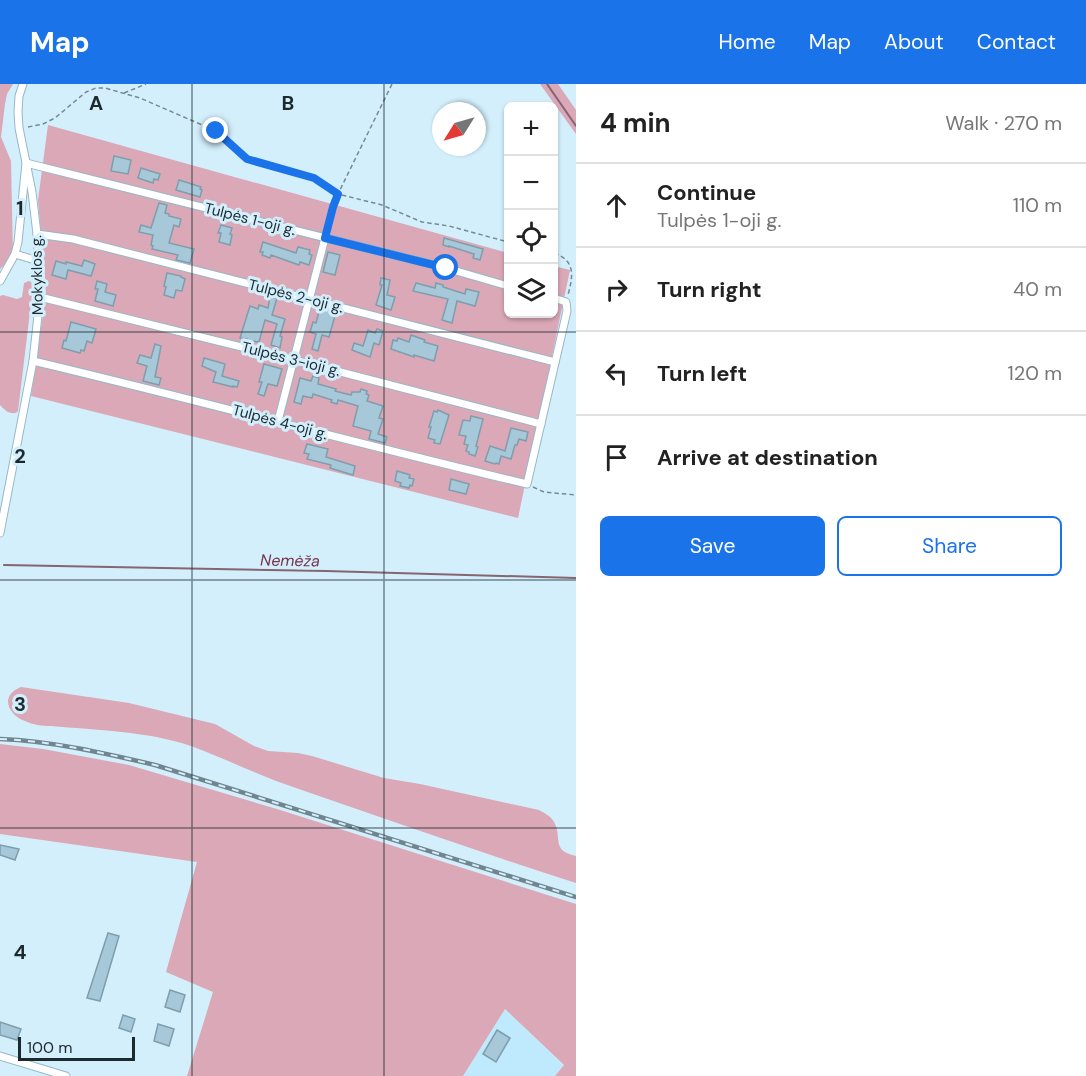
<!DOCTYPE html>
<meta charset="utf-8">
<style>
body{margin:0;font-family:"DM Sans",sans-serif;background:#f6f6f6;color:#222}
.controls{position:absolute;right:18px;top:18px;display:grid;overflow:hidden;border-radius:9px;box-shadow:0 2px 4px #0004}
.controls button{width:54px;height:54px;display:grid;place-items:center;padding:0;border:0;border-bottom:2px solid #e0e0e0;background:#fff;color:#222;font:30px sans-serif}
.compass{position:absolute;left:432px;top:18px;width:54px;height:54px;border-radius:50%;background:#fff;box-shadow:0 2px 4px #0004;rotate:233deg}
.scale{position:absolute;left:18px;bottom:15px;width:117px;box-sizing:border-box;padding-left:6px;border:3px solid #1c292f;border-top:0;font-size:16px;line-height:21px;white-space:nowrap;color:#1c292f;-webkit-text-stroke:4px #d3effc;paint-order:stroke}
.stop{position:absolute;width:18px;height:18px;margin:-14px;border:4px solid #1a73e8;border-radius:50%;background:#fff}
.stop.end{background:#1a73e8;border-color:#fff;box-shadow:0 2px 6px #0008}
.list{margin:0;padding:0;list-style:none}
h2{display:flex;justify-content:space-between;align-items:center;height:78px;margin:0;padding:0 24px;font-size:26px}
h2 small{font-size:20px;font-weight:400;color:#767676}
.list li{display:grid;grid-template-columns:39px 1fr auto;gap:18px;align-items:center;box-sizing:border-box;height:84px;padding:0 24px;border-top:2px solid #e0e0e0}
.list b{display:block;font-size:22px;white-space:nowrap}
.list p{margin:0;font-size:20px;white-space:nowrap;color:#767676}
.list em{font-size:20px;font-style:normal;color:#767676}
.actions{display:flex;gap:12px;padding:18px 24px}
.actions a{flex:1;padding:14px 0;border:2px solid #1a73e8;border-radius:9px;text-align:center;font-size:21px;color:#1a73e8}
.actions .main{background:#1a73e8;color:#fff}
.icon{flex:none;width:33px;height:33px;fill:none;stroke:currentColor;stroke-width:2;stroke-linecap:round;stroke-linejoin:round}
.map{position:relative;flex:none;width:576px;height:992px;overflow:hidden}
header{display:flex;align-items:center;gap:36px;box-sizing:border-box;height:84px;padding:0 30px;background:#1a73e8;color:#fff}
header strong{font-size:28px}
nav{display:flex;gap:33px;margin-inline-start:auto;font-size:21px}
main{display:flex}
aside{flex:1;background:#fff}
.map>svg:first-child{display:block}
</style>
<header>
<strong>Map</strong>
<nav><a>Home</a><a>Map</a><a>About</a><a>Contact</a></nav>
</header>
<main>
<div class="map">
<svg width="576" height="992" viewBox="0 0 576 992">
<rect width="100%" height="100%" fill="#d3effc"/>
<polygon fill="#bfeafe" points="505,925 564,982 555,992 463,992"/>
<g fill="#daa8b6">
<polygon points="0,0 13,0 7,10 5,20 1,53 11,77 13,172 0,185"/>
<polygon points="540,0 558,0 576,26 576,50"/>
<polygon points="48,41 508,169 508,230 554,230 554,182 570,186 518,434 31,312 46,210 38,116"/>
<path d="M29,197L31,198L33,203L18,327L16,329C8,330 5,326 0,321V212L3,211L17,215L22,213L24,199Z"/>
<path d="M21,603L129,619L215,640L254,662L268,667L298,669L312,672L384,694L420,700L539,726C544,729 551,732 554,738C563,754 550,766 576,772V799C482,769 389,736 296,704C260,692 226,675 191,662C146,647 97,646 51,642C42,642 33,641 25,637C7,630 0,611 21,603Z"/>
<polygon points="0,660 43,665 129,681 277,725 576,820 576,992 555,992 564,981 505,925 463,992 187,992 213,908 166,888 197,778 0,750"/>
</g>
<g fill="none" stroke-linecap="round" stroke-linejoin="round">
<g stroke="#866471" stroke-width="2">
<polyline points="547,0 576,42"/>
<polyline points="4,481 326,487 576,494"/>
</g>
</g>
<g fill="#a6c8d8" stroke="#7e9eae" stroke-width="1.5">
<polygon points="114,72 131,76 128,90 111,87"/>
<polygon points="141,84 160,90 158,96 154,95 153,99 138,94"/>
<polygon points="179,96 201,103 200,105 202,106 200,113 176,106"/>
<polygon points="159,119 167,121 165,129 169,130 169,132 181,135 179,143 174,141 169,159 194,165 190,179 176,176 178,171 152,165 153,162 151,161 153,151 139,148 141,141 151,144"/>
<polygon points="221,141 232,144 230,150 232,151 230,161 219,158 221,149 218,149"/>
<polygon points="444,154 483,165 480,176 473,174 474,170 449,162 449,163 443,161"/>
<polygon points="263,158 296,169 298,163 310,166 309,170 312,171 309,181 300,178 299,181 271,171 270,174 262,171 263,168 260,168"/>
<polygon points="328,168 340,171 335,191 323,188"/>
<polygon points="84,176 95,180 91,192 68,186 66,195 52,191 56,177 66,180 66,178 82,182"/>
<polygon points="167,189 181,192 181,193 185,195 182,207 176,206 174,214 164,211 166,203 164,202"/>
<polygon points="381,194 390,196 387,211 395,213 391,226 376,221 382,201 380,201"/>
<polygon points="97,197 107,200 105,208 116,211 113,222 95,217 98,205 95,205"/>
<polygon points="416,199 435,204 436,199 443,201 443,203 465,210 466,205 479,208 475,222 457,217 452,239 442,236 448,215 413,207"/>
<polygon points="270,213 277,214 272,231 285,235 280,252 282,253 280,264 271,261 277,240 265,236 259,258 253,257 252,259 246,257 247,255 240,254 250,222 258,225 259,221 268,224"/>
<polygon points="320,224 336,228 329,253 322,251 318,267 312,265 316,250 310,248 313,238 316,239"/>
<polygon points="71,238 96,245 92,259 87,257 84,267 81,266 80,269 62,264 64,256 66,257"/>
<polygon points="377,245 383,247 379,261 374,259 370,273 352,266 354,259 363,262 368,246 375,249"/>
<polygon points="411,251 425,256 424,258 438,262 434,277 414,271 414,273 391,265 393,256 397,257 398,254 409,258"/>
<polygon points="155,260 161,262 155,293 161,294 159,301 143,297 147,282 137,279 140,271 151,274"/>
<polygon points="204,274 225,280 222,292 239,297 237,303 233,302 233,303 213,298 216,288 202,282"/>
<polygon points="264,280 282,285 277,302 268,300 264,312 258,310 262,298 259,298"/>
<polygon points="313,292 319,294 318,300 336,305 335,307 351,311 352,308 360,308 361,305 367,307 366,310 369,311 367,317 383,322 379,334 383,335 378,350 387,353 385,359 369,355 371,347 353,342 358,322 338,316 337,320 331,318 332,316 313,310 312,314 303,312 301,320 294,318 300,294 311,297"/>
<polygon points="438,326 449,331 440,360 434,359 435,356 428,354 431,343 429,343 434,327 437,328"/>
<polygon points="471,332 483,335 476,362 478,363 475,372 469,370 469,368 466,367 468,361 464,360 466,352 459,351 463,336 470,337"/>
<polygon points="511,344 528,348 526,357 519,355 517,361 515,361 511,375 501,372 499,380 496,379 495,380 485,377 490,362 505,367"/>
<polygon points="307,360 328,365 326,373 355,382 353,391 330,384 331,381 307,375 309,370 304,369"/>
<polygon points="397,387 407,390 410,391 409,394 414,395 412,402 410,401 409,404 400,402 401,399 395,397"/>
<polygon points="451,395 469,400 466,410 449,406"/>
<polygon points="0,761 19,765 15,776 0,771"/>
<polygon points="108,849 119,852 100,917 87,914"/>
<polygon points="170,906 185,911 180,928 165,923"/>
<polygon points="123,931 135,935 131,948 119,944"/>
<polygon points="0,938 21,945 17,956 0,951"/>
<polygon points="158,940 174,945 169,962 154,957"/>
<polygon points="497,946 510,954 496,978 483,970"/>
</g>
<g fill="none" stroke-linecap="round" stroke-linejoin="round">
<defs>
<g id="minor">
<polyline points="37,150 73,155 555,278"/>
<polyline points="15,170 38,177"/>
<polyline points="0,197 15,170 18,158 26,79 446,184 508,202"/>
<polyline points="40,213 294,276 541,340"/>
<path d="M33,277C198,316 362,361 527,400L567,227L566,218L554,214"/>
<polyline points="278,337 325,154"/>
<polyline points="0,449 33,277 40,213 37,150 32,108 19,44 18,27 19,12 23,0"/>
<polyline points="0,972 66,992"/>
</g>
</defs>
<use href="#minor" stroke="#96b8c8" stroke-width="9"/>
<g stroke="#758a93" stroke-width="1.5" stroke-dasharray="4.5 3" stroke-linecap="butt">
<polyline points="124,9 146,0"/>
<polyline points="28,43 43,40 55,34 86,8 96,4 105,4 140,14 216,47 247,75 314,94 338,110 382,121 422,138 449,142 508,158"/>
<polyline points="327,148 338,110 392,0"/>
<path d="M554,169C576,177 573,192 568,211"/>
<polyline points="533,403 544,408 576,411"/>
</g>
<use href="#minor" stroke="#fff" stroke-width="7"/>
<defs>
<path id="rail" d="M0,655C52,657 104,669 155,681L576,813"/>
</defs>
<use href="#rail" stroke="#71858e" stroke-width="4.5"/>
<use href="#rail" stroke="#d3effc" stroke-width="2" stroke-dasharray="7" stroke-linecap="butt"/>
</g>
<g fill="none" stroke-linecap="round" stroke-linejoin="round">
<polyline stroke="#1a73e8" stroke-width="8" points="216,47 247,75 314,94 338,110 333,123 325,154 446,184"/>
</g>
<path fill="none" stroke="#1c292f" stroke-width="1.5" stroke-opacity="0.55" d="M192,0V992M384,0V992M0,248H576M0,496H576M0,744H576"/>
<g text-anchor="middle" stroke-width="6" stroke-linejoin="round" paint-order="stroke">
<g font-size="15" fill="#1c292f" stroke="#d3effc">
<text transform="translate(250 135) rotate(14)" y="5">Tulpės 1-oji g.</text>
<text transform="translate(37 191) rotate(-91)" y="5">Mokyklos g.</text>
<text transform="translate(296 212) rotate(14)" y="5">Tulpės 2-oji g.</text>
<text transform="translate(291 275) rotate(14)" y="5">Tulpės 3-ioji g.</text>
<text transform="translate(280 338) rotate(15)" y="5">Tulpės 4-oji g.</text>
</g>
<g font-size="16" font-style="italic" fill="#77344a" stroke="#d3effc">
<text transform="translate(290 476) rotate(1)" y="6">Nemėža</text>
</g>
</g>
<g font-size="20" text-anchor="middle" font-weight="bold" fill="#1c292f" stroke="#d3effc" stroke-width="6" stroke-linejoin="round" paint-order="stroke">
<text x="96" y="26">A</text>
<text x="288" y="26">B</text>
<text x="20" y="131">1</text>
<text x="20" y="379">2</text>
<text x="20" y="627">3</text>
<text x="20" y="875">4</text>
</g>
</svg>
<div class="controls">
<button>+</button>
<button>−</button>
<button><svg class="icon" aria-label="locate" viewBox="0 0 24 24"><circle cx="12" cy="12" r="6"/><path d="M12 2v4M12 18v4M2 12h4M18 12h4"/></svg></button>
<button><svg class="icon" aria-label="layers" viewBox="0 0 24 24"><path d="M12 4l9 5-9 5-9-5zM3 14l9 5 9-5"/></svg></button>
</div>
<svg class="compass" viewBox="-18 -18 36 36"><path d="M0-13l5 13h-10z" fill="#e53935"/><path d="M0 13l5-13h-10z" fill="#767676"/></svg>
<div class="scale">100 m</div>
<div class="stop" style="left:446px;top:184px"></div>
<div class="stop end" style="left:216px;top:47px"></div>
</div>
<aside>
<h2>4 min<small>Walk · 270 m</small></h2>
<ul class="list">
<li><svg class="icon" aria-label="ahead" viewBox="0 0 24 24"><path d="M12 20V5M6 11l6-6 6 6"/></svg><div><b>Continue</b><p>Tulpės 1-oji g.</p></div><em>110 m</em></li>
<li><svg class="icon" aria-label="right" viewBox="0 0 24 24"><path d="M7 20v-9h11M14 6l5 5-5 5"/></svg><div><b>Turn right</b></div><em>40 m</em></li>
<li><svg class="icon" aria-label="left" viewBox="0 0 24 24"><path d="M17 20v-9H6M10 6l-5 5 5 5"/></svg><div><b>Turn left</b></div><em>120 m</em></li>
<li><svg class="icon" aria-label="arrive" viewBox="0 0 24 24"><path d="M6 21V4h12l-3 4 3 4H6"/></svg><div><b>Arrive at destination</b></div></li>
</ul>
<div class="actions"><a class="main">Save</a><a>Share</a></div>
</aside>
</main>
